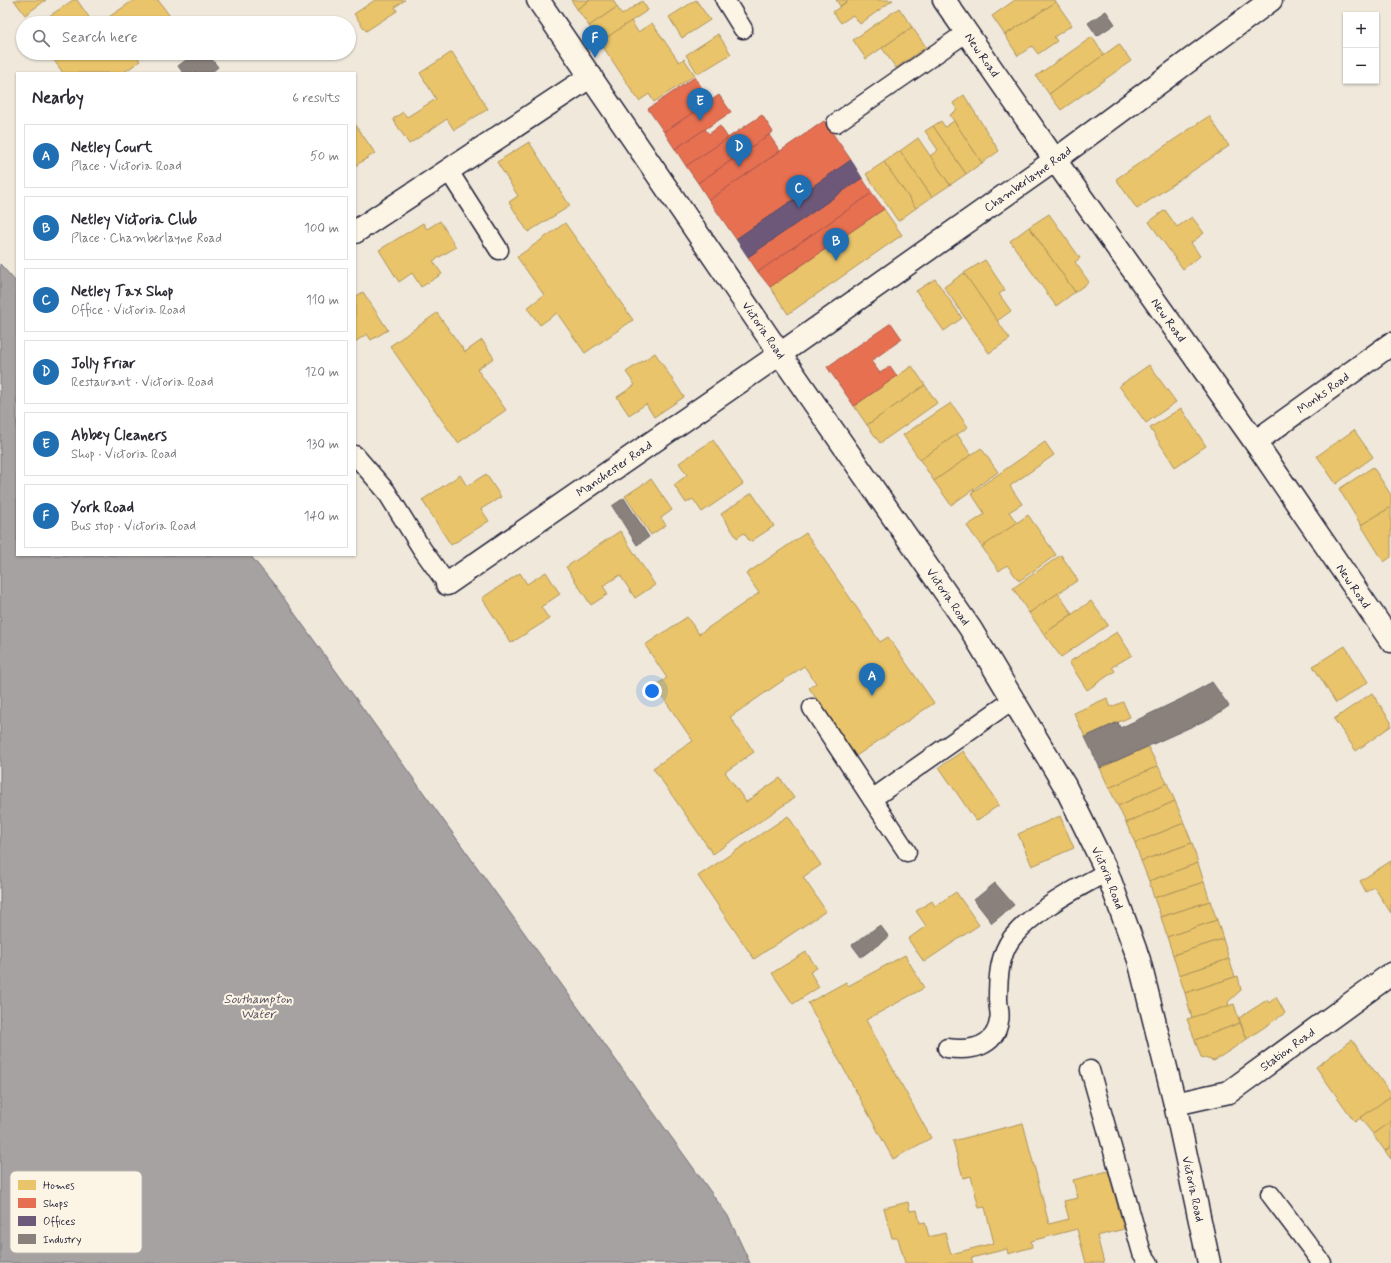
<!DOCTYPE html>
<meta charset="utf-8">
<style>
body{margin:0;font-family:Mynerve,sans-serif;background:#f2f2f3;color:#2b2b33}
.controls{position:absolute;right:12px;top:12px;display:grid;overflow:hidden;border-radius:0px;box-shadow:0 1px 3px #0004}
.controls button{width:36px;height:36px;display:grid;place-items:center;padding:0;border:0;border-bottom:1px solid #e1e1e2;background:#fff;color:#2b2b33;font:20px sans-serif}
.you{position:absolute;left:652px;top:691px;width:14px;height:14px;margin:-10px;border:3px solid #fff;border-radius:50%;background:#1a73e8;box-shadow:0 0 0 6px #1a73e833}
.badge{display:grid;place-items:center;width:26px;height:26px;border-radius:50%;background:#1f6fb2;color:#fff;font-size:13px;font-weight:700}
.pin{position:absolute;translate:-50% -33px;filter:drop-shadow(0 1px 2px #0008)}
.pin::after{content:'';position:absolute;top:21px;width:14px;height:12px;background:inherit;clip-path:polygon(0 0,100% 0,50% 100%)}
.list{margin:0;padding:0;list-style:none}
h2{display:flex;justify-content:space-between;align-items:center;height:52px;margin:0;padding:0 16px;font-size:17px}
h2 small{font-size:13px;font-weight:400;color:#7c7c81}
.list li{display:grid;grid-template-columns:26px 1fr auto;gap:12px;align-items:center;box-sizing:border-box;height:64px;margin:0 8px 8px;padding:0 8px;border:1px solid #e1e1e2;border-radius:0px}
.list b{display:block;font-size:15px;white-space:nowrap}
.list p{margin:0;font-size:13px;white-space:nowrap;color:#7c7c81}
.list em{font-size:13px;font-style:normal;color:#7c7c81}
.icon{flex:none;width:22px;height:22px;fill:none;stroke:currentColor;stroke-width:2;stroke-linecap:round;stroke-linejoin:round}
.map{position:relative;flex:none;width:1391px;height:1263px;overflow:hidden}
.search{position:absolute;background:#fff;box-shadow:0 1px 3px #0004;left:16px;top:16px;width:340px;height:44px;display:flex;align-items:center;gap:10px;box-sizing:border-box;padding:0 14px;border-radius:22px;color:#7c7c81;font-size:15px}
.panel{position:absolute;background:#fff;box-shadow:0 1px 3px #0004;left:16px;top:72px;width:340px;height:484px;border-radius:0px}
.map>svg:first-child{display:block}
</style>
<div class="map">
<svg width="1391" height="1263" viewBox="0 0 1391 1263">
<rect width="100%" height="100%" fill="#efe8db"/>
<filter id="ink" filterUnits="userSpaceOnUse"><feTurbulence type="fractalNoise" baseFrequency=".025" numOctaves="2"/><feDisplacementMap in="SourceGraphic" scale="8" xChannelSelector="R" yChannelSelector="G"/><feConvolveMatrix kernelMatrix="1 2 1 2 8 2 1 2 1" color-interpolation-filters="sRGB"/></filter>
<g filter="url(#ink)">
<polygon fill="#a6a2a2" stroke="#716f79" points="0,264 17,283 17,555 250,555 272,582 728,1216 750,1263 0,1263"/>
<g fill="#e9c46a" stroke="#ad935c">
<polygon points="14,0 46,0 25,15"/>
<polygon points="73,0 77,0 93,23 39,23"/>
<polygon points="134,0 158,0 175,23 100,23"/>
<polygon points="375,0 405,0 395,7 397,11 366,31 354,14"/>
<polygon points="571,0 590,0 577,9"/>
<polygon points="590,0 613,0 617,7 589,26 577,9"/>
<polygon points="696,0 710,20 682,38 669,17"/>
<polygon points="836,0 849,0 840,6"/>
<polygon points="849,0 893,0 860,24 853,15 841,23 833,12"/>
<polygon points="1015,0 1055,0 1056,2 1005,35 992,16"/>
<polygon points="642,1 648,10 600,42 589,26 617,7 622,15"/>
<polygon points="1056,2 1072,25 1054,37 1057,41 1038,54 1032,46 1018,56 1005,35"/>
<polygon points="899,8 912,27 866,59 853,40"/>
<polygon points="631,21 638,32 652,23 679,62 684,59 695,75 654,102 649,94 639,101 600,42"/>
<polygon points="912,27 926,47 896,68 882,48"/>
<polygon points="718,34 731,54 698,74 686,55"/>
<polygon points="1092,37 1104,55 1049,94 1036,76"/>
<polygon points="1119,44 1131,61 1061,110 1049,94"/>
<polygon points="452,52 488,109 454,130 447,119 409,144 393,119 403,112 407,117 436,99 420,73"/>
<polygon points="49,53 139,53 136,55 140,61 123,73 63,73"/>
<polygon points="964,95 999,151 982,163 950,115 957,110 953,103"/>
<polygon points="1209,116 1229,146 1137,209 1116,179"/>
<polygon points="941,121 945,127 954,121 982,163 966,174 933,126"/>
<polygon points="355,124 375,153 355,166"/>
<polygon points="933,126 966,174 950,185 930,156 938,150 925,131"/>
<polygon points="918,138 950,185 932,197 900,151"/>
<polygon points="529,142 570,206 528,232 509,202 518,196 497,162"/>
<polygon points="900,151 932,197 916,208 884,162"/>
<polygon points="884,162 916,208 898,221 866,174"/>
<polygon points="884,209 902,235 788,314 770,287"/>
<polygon points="1165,210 1177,227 1192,217 1204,233 1191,243 1200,256 1183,269 1149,222"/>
<polygon points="1049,214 1080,258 1075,262 1089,282 1075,292 1029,227"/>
<polygon points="440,221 456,247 433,261 442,274 421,287 412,273 399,282 379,250 423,223 427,229"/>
<polygon points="565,223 633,320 585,353 557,313 540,325 527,308 544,295 517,257"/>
<polygon points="1029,227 1075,292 1056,306 1010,241"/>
<polygon points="985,260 1005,290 999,294 1011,311 997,321 964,273"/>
<polygon points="964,273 1010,339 989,353 944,287"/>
<polygon points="935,279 962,318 944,331 916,291"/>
<polygon points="363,292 388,330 371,340 367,334 355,342 355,297"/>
<polygon points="437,313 465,352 482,340 494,358 477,369 506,410 458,443 390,346"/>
<polygon points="655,353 684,397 654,417 646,404 629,415 617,397 635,385 626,372"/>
<polygon points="1149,365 1176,402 1146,423 1119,386"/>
<polygon points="912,366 925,385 867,425 854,406"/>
<polygon points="925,385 937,403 880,443 867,425"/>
<polygon points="951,403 968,427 920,460 903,435"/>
<polygon points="1181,408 1206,446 1175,467 1150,428"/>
<polygon points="1354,430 1373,457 1336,484 1317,456"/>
<polygon points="957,434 971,455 934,481 920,460"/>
<polygon points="713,440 743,484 702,512 693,499 686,503 674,485 687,475 679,463"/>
<polygon points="1045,442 1054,455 1010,486 1022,504 1009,512 1017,523 982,547 967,526 985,514 971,493"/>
<polygon points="981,448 998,472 951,505 934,481"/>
<polygon points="1373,467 1391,495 1391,507 1361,525 1339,489"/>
<polygon points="486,474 501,497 481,509 489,521 451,545 422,500 460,475 467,486"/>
<polygon points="651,479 672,510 661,518 666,525 651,535 625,496"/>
<polygon points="752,493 774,526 750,542 744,533 737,538 721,514"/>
<polygon points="1391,507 1391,557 1384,562 1361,525"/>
<polygon points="1028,515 1056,555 1019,581 1007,565 999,571 982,547"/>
<polygon points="620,531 655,585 635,598 620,575 603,586 608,594 591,605 566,567"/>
<polygon points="806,533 880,642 888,637 934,703 856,756 809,688 816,683 804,666 730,717 754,752 725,772 746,802 780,778 794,798 713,854 653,768 693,741 655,686 667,678 645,645 687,617 699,634 759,593 746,574"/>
<polygon points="1061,555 1078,580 1029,613 1013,588"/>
<polygon points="546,572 560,594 541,607 549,619 511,643 482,598 520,573 527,584"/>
<polygon points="1058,593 1072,614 1044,634 1029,613"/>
<polygon points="1091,601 1108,625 1061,657 1044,634"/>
<polygon points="1117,632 1132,655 1112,667 1115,671 1087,690 1069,662"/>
<polygon points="1345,646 1368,682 1336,703 1313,666"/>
<polygon points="1372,693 1391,722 1391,726 1356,751 1334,719"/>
<polygon points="1107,698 1111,707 1123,702 1130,717 1085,737 1074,713"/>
<polygon points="1148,747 1158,766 1109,788 1100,768"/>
<polygon points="963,751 999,805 976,821 939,767"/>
<polygon points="1158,766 1167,783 1118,806 1109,788"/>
<polygon points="1167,783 1175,801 1126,823 1118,806"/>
<polygon points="1175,801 1184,823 1135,843 1126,823"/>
<polygon points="788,816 821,865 803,877 826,911 754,959 698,876"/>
<polygon points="1060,816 1074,848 1032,866 1018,834"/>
<polygon points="1184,823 1192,843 1141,861 1135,843"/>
<polygon points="1192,843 1198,863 1149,881 1141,861"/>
<polygon points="1391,861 1391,913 1374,887 1366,892 1360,881"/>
<polygon points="1198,863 1204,882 1154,898 1149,881"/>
<polygon points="1204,882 1210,901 1161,917 1154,898"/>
<polygon points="956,892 979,925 924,962 908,939 926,926 916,911 932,901 935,906"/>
<polygon points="1210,901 1217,920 1167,937 1161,917"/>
<polygon points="1217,920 1223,939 1173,955 1167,937"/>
<polygon points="1223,939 1229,959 1179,975 1173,955"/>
<polygon points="806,952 817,968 810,972 819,987 793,1004 772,973"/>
<polygon points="905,955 924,988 866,1020 931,1138 893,1159 808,1003 846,982 848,986"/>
<polygon points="1229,959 1235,977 1185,993 1179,975"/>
<polygon points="1238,976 1241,990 1228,1002 1229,1006 1192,1018 1185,993"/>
<polygon points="1276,997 1285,1013 1247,1039 1239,1018 1267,1000 1269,1003"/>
<polygon points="1234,1004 1240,1023 1195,1040 1187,1019"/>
<polygon points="1240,1023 1247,1039 1214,1061 1201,1057 1195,1040"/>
<polygon points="1352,1040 1391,1094 1391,1096 1355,1122 1316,1067"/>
<polygon points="1391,1096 1391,1121 1373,1134 1360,1118"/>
<polygon points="1391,1121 1391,1146 1385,1151 1373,1134"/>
<polygon points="1023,1123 1049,1224 1069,1219 1064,1201 1078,1198 1073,1180 1108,1171 1124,1229 1097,1236 1104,1263 1086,1263 1077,1229 1031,1241 1032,1247 1008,1254 1007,1249 971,1258 973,1263 905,1263 898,1238 892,1238 884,1208 908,1202 910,1211 917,1210 920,1223 925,1222 929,1237 945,1233 951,1254 994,1243 985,1207 979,1208 971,1176 963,1178 953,1141"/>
<polygon points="1391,1146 1391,1159 1385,1151"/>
</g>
<g fill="#e76f51" stroke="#ac584a">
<polygon points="695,77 710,101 664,132 648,109"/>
<polygon points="719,95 731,112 675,149 664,132"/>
<polygon points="762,115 773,132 698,183 686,166"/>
<polygon points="824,121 851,160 736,239 709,200"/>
<polygon points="720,126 728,138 686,166 675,149 705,129 709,134"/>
<polygon points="769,135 780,151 709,200 698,183"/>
<polygon points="862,178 872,193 758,272 748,257"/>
<polygon points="872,193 884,209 770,287 758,272"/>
<polygon points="891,323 902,339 871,361 880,373 890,366 897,376 854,406 827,367"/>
</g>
<polygon fill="#6d597a" stroke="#564867" points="851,160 862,178 748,257 736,239"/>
<g fill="#8a817c" stroke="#6b6468">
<polygon points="1106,11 1115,24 1097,36 1088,23"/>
<polygon points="195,53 207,53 218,67 211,73 183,73 178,66"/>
<polygon points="624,498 649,537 637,545 612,506"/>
<polygon points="1212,682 1229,706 1213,717 1100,768 1085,737 1118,722 1120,728 1181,699"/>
<polygon points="995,883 1014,905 992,923 974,900"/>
<polygon points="880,925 889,937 861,957 852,945"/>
</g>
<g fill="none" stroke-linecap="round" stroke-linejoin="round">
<defs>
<g id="lane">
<polyline points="725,0 743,29"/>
<polyline points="836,123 967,32"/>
<polyline points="448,170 499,250"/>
<polyline points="355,455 386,491 422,549 447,584"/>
<polyline points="812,708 872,799 1014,699"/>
<polyline points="872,799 907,852"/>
<path d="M947,1048C970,1051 995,1048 999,1021C1001,1014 998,1006 998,999C998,979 999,955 1012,938C1034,910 1076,889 1107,872"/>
<polyline points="1090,1070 1142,1253 1149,1263"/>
<polyline points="1270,1194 1322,1263"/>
</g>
<g id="street">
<path id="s1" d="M944,0L1055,160L1255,442L1391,641"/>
<polyline points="355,232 591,76"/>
<path id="s2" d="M1255,442L1391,344"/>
<path id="s3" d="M447,584L780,354L1055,160L1271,0"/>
<path id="s4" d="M1175,1104L1209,1263"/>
</g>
<g id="secondary">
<path id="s5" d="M538,0L780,354L970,628L1065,786L1107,872L1139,960L1175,1104L1229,1092L1391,974"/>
</g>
</defs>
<use href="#lane" stroke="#22223b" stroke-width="21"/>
<use href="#street" stroke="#22223b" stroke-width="25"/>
<use href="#secondary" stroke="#22223b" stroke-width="25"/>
<use href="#lane" stroke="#fcf5e5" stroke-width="18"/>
<use href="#street" stroke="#fcf5e5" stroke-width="22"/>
<use href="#secondary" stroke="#fcf5e5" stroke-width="22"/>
</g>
</g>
<g text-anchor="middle" stroke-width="4" stroke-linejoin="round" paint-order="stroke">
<g font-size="12" fill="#22223b" stroke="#fcf5e5">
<text dy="4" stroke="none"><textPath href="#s1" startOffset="67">New Road</textPath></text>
<text dy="4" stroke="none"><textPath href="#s3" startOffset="708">Chamberlayne Road</textPath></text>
<text dy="4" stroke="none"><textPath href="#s1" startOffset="391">New Road</textPath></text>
<text dy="4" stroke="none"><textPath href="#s5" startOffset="400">Victoria Road</textPath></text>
<text dy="4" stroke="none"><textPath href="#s2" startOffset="84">Monks Road</textPath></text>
<text dy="4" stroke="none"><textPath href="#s3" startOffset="203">Manchester Road</textPath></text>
<text dy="4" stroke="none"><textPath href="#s1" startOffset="715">New Road</textPath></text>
<text dy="4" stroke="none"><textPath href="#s5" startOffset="724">Victoria Road</textPath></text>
<text dy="4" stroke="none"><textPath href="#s5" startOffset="1048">Victoria Road</textPath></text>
<text dy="4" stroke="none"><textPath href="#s5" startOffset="1412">Station Road</textPath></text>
<text dy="4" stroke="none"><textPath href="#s4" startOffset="87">Victoria Road</textPath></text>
</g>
<g font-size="13" font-style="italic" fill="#575564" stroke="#fcf5e5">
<text x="258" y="1003">Southampton<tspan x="258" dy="15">Water</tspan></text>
</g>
</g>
<rect x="10" y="1171" width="132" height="82" rx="6" fill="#fcf5e5" stroke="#bbb6b2" stroke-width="1"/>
<rect x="18" y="1180" width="18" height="10" fill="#e9c46a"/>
<rect x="18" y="1198" width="18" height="10" fill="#e76f51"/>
<rect x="18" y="1216" width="18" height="10" fill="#6d597a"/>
<rect x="18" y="1234" width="18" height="10" fill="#8a817c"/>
<g font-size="11" fill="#22223b">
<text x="43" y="1189">Homes</text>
<text x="43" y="1207">Shops</text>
<text x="43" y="1225">Offices</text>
<text x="43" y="1243">Industry</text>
</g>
</svg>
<div class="controls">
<button>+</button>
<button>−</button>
</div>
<div class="you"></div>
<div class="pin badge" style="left:872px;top:696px">A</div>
<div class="pin badge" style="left:836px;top:261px">B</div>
<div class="pin badge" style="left:799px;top:208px">C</div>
<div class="pin badge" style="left:739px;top:167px">D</div>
<div class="pin badge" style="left:700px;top:121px">E</div>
<div class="pin badge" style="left:595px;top:58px">F</div>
<div class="search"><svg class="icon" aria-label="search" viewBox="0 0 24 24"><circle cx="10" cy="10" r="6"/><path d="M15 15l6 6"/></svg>Search here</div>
<section class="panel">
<h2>Nearby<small>6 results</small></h2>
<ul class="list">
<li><span class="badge">A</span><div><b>Netley Court</b><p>Place · Victoria Road</p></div><em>50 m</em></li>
<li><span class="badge">B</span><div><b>Netley Victoria Club</b><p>Place · Chamberlayne Road</p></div><em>100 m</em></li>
<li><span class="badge">C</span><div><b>Netley Tax Shop</b><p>Office · Victoria Road</p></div><em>110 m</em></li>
<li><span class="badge">D</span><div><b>Jolly Friar</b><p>Restaurant · Victoria Road</p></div><em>120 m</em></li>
<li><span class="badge">E</span><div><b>Abbey Cleaners</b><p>Shop · Victoria Road</p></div><em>130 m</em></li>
<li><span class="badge">F</span><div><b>York Road</b><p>Bus stop · Victoria Road</p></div><em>140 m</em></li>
</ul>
</section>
</div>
